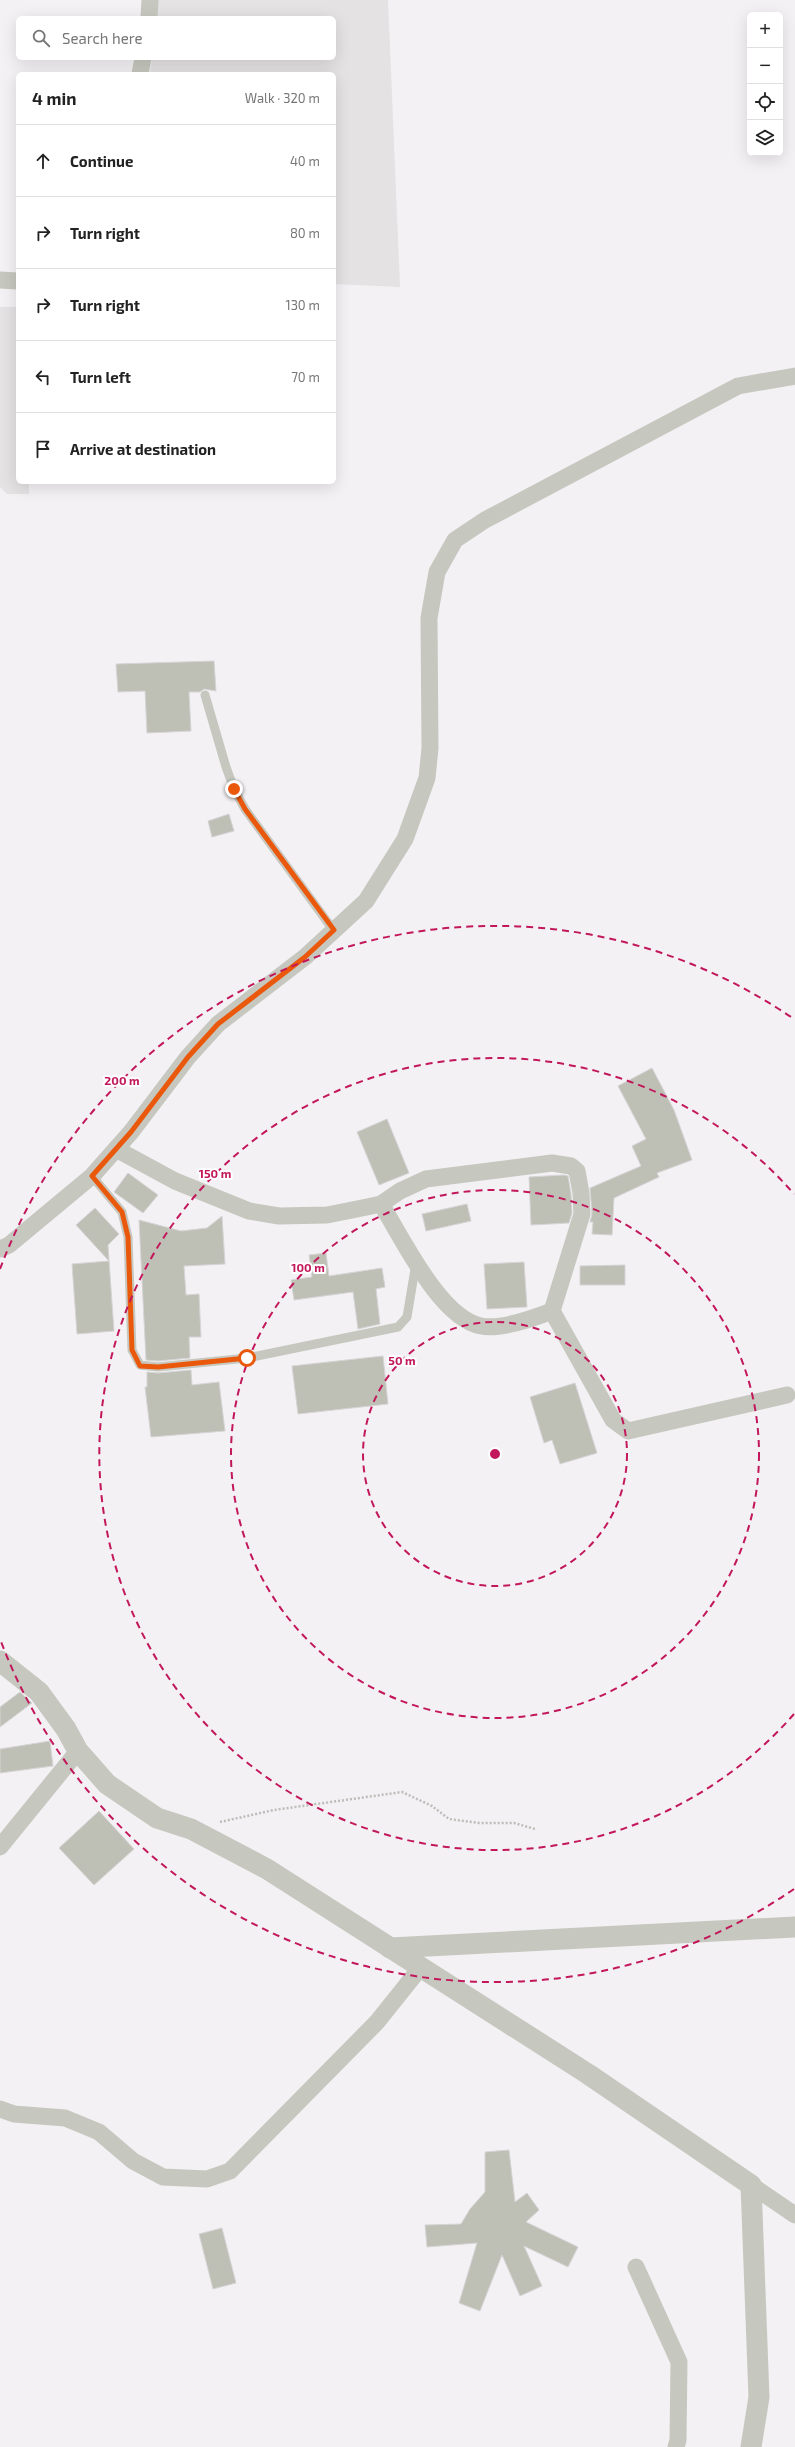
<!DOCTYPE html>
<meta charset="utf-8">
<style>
body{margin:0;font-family:"Exo 2",sans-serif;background:#f2f2f2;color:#222}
.controls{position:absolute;right:12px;top:12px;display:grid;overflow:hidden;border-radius:6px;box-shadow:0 4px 16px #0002}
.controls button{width:36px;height:36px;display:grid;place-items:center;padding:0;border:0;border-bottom:1px solid #e0e0e0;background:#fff;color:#222;font:20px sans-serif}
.stop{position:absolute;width:12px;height:12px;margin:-9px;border:3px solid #ea580c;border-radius:50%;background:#fff}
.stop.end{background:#ea580c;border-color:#fff;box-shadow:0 1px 4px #0008}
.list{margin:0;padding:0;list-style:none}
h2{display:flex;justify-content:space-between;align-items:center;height:52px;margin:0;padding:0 16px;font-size:17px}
h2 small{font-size:13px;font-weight:400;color:#767676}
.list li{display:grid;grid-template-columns:26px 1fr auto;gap:12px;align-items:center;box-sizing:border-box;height:72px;padding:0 16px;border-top:1px solid #e0e0e0}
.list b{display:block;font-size:15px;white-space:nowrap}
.list em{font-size:13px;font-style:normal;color:#767676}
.icon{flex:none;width:22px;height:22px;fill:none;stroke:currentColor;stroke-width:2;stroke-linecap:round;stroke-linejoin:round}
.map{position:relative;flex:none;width:795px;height:2447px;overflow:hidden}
.search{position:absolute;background:#fff;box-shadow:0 4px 16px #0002;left:16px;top:16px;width:320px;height:44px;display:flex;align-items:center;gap:10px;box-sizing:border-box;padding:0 14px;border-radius:6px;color:#767676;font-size:15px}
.panel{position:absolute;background:#fff;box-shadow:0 4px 16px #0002;left:16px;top:72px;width:320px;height:412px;border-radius:6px}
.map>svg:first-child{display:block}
</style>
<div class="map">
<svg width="795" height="2447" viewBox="0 0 795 2447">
<rect width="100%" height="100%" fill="#f4f1f5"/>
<g fill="#e4e2e3">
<polygon points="158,0 388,0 400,287 334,284 334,74 150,74 152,58 334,58 334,18 156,18"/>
<polygon points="0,307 18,307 18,482 29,482 29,494 7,494 0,487"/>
</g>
<g fill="#bec0b5" stroke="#d6d4d6">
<polygon points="214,661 216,691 204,689 200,692 189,692 191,731 147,733 145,691 118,692 116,664"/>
<polygon points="229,814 234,831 212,837 208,821"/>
<polygon points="652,1068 674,1110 692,1160 657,1173 659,1177 614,1198 612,1235 592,1234 593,1222 590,1222 592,1214 590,1188 641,1166 632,1146 646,1139 618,1086"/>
<polygon points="387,1119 409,1173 379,1185 357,1132"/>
<polygon points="128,1173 158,1195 143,1213 114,1192"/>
<polygon points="564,1175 568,1176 571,1194 572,1213 569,1223 531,1225 529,1177"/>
<polygon points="467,1204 471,1221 426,1231 422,1214"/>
<polygon points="95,1208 119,1234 108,1245 114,1331 77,1334 72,1264 109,1261 76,1225"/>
<polygon points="222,1216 225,1264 184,1266 186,1295 199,1294 201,1337 189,1337 190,1358 158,1361 146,1360 139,1220 181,1231 207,1228"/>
<polygon points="326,1253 329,1276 382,1268 385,1287 376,1289 380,1324 358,1329 353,1292 294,1300 291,1280 312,1277 309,1255"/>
<polygon points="524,1262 527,1307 487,1309 484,1264"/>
<polygon points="625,1265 625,1285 580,1285 580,1266"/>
<polygon points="383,1356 388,1404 298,1414 292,1366"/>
<polygon points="191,1370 192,1385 219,1382 225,1431 151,1437 145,1387 147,1387 147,1372 158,1373"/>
<polygon points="575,1383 597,1453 560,1464 552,1440 544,1443 530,1397"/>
<polygon points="20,1692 32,1703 0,1727 0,1707"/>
<polygon points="50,1741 53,1766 0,1773 0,1749"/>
<polygon points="99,1811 134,1849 94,1885 59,1848"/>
<polygon points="509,2150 515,2202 527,2193 539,2210 526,2222 578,2247 568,2267 524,2246 542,2286 520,2296 502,2255 480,2311 459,2303 477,2243 427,2247 425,2225 461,2224 470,2209 485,2192 485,2152"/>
<polygon points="222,2228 236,2283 213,2289 199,2234"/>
</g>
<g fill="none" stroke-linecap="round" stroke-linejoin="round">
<polyline stroke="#bcbdb7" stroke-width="2.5" stroke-dasharray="2 2" stroke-linecap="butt" points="220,1822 274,1810 402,1792 432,1806 449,1819 479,1823 514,1823 535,1829"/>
<g stroke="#c6c8bf" stroke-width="9">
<polyline points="205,695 226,767 234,789 245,809 334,931"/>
<polyline points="92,1176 122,1212 128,1237 132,1350 140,1365 158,1367 247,1358 398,1327 407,1317 416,1263"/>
</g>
<g stroke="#c6c8bf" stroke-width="17">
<polyline points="149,18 150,0"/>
<polyline points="140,74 143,58"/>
<polyline points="0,280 18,281"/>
<path d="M116,1149L175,1181L249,1211L279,1216L327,1215L362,1208L381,1204L400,1191L426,1179L552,1163L571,1166L577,1171L581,1193L582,1214L552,1311C534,1318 501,1330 481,1326C440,1318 403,1239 381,1204"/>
<polyline points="0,1249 9,1245 92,1176 131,1132 188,1057 218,1024 305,957 366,901 405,839 427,778 430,748 429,618 437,572 455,540 485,520 738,386 795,376"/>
<polyline points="552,1311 613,1420 628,1431 787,1395"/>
<polyline points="0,1847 78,1751"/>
<polyline points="0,2109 14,2114 65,2118 99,2132 133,2161 163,2177 207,2179 230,2171 377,2022 421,1967"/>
<polyline points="751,2185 795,2215"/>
<polyline points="636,2267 679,2362 678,2440 676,2447"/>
</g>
<g stroke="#c6c8bf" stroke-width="21">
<polyline points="0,1661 39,1692 66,1729 78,1751 107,1784 157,1818 191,1829 267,1869 588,2074 751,2185 759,2397 751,2447"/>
<polyline points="390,1948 795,1927"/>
</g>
</g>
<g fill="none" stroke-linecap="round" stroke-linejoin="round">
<polyline stroke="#ea580c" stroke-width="5" points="234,789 245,809 334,930 305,957 218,1024 188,1057 131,1132 92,1176 122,1212 128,1237 132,1350 140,1366 158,1367 247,1358"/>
</g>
<g fill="none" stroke="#c2185b" stroke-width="2" stroke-dasharray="7 5">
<circle cx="495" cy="1454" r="132"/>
<circle cx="495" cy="1454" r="264"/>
<path d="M794 1714A396 396 0 1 1 794 1194"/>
<path d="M794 1889A528 528 0 0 1 0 1639M0 1269A528 528 0 0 1 794 1019"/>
</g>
<circle cx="495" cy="1454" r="6" fill="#c2185b" stroke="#fff" stroke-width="2"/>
<g font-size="12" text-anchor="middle" font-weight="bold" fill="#c2185b" stroke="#fff" stroke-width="4" stroke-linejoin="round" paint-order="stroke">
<text x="122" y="1085">200 m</text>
<text x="215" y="1178">150 m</text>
<text x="308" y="1272">100 m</text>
<text x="402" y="1365">50 m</text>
</g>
</svg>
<div class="controls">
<button>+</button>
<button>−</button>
<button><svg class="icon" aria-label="locate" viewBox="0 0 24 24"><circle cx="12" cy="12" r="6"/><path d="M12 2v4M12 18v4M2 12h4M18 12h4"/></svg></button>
<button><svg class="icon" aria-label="layers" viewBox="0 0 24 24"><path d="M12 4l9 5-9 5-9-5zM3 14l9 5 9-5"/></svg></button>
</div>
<div class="stop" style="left:247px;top:1358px"></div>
<div class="stop end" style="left:234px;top:789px"></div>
<div class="search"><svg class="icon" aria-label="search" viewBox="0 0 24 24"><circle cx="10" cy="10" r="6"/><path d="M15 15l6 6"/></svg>Search here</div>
<section class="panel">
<h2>4 min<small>Walk · 320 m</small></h2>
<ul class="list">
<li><svg class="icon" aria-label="ahead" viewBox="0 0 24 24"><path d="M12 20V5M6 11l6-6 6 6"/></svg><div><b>Continue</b></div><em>40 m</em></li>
<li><svg class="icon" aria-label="right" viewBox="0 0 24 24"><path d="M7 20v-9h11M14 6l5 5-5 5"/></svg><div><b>Turn right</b></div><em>80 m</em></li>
<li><svg class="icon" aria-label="right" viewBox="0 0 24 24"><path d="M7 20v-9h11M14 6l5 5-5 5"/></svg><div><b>Turn right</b></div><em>130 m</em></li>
<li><svg class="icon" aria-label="left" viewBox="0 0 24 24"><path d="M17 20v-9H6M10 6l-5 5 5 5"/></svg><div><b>Turn left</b></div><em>70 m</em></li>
<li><svg class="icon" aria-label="arrive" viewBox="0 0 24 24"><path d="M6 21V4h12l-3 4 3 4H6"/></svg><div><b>Arrive at destination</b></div></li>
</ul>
</section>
</div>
